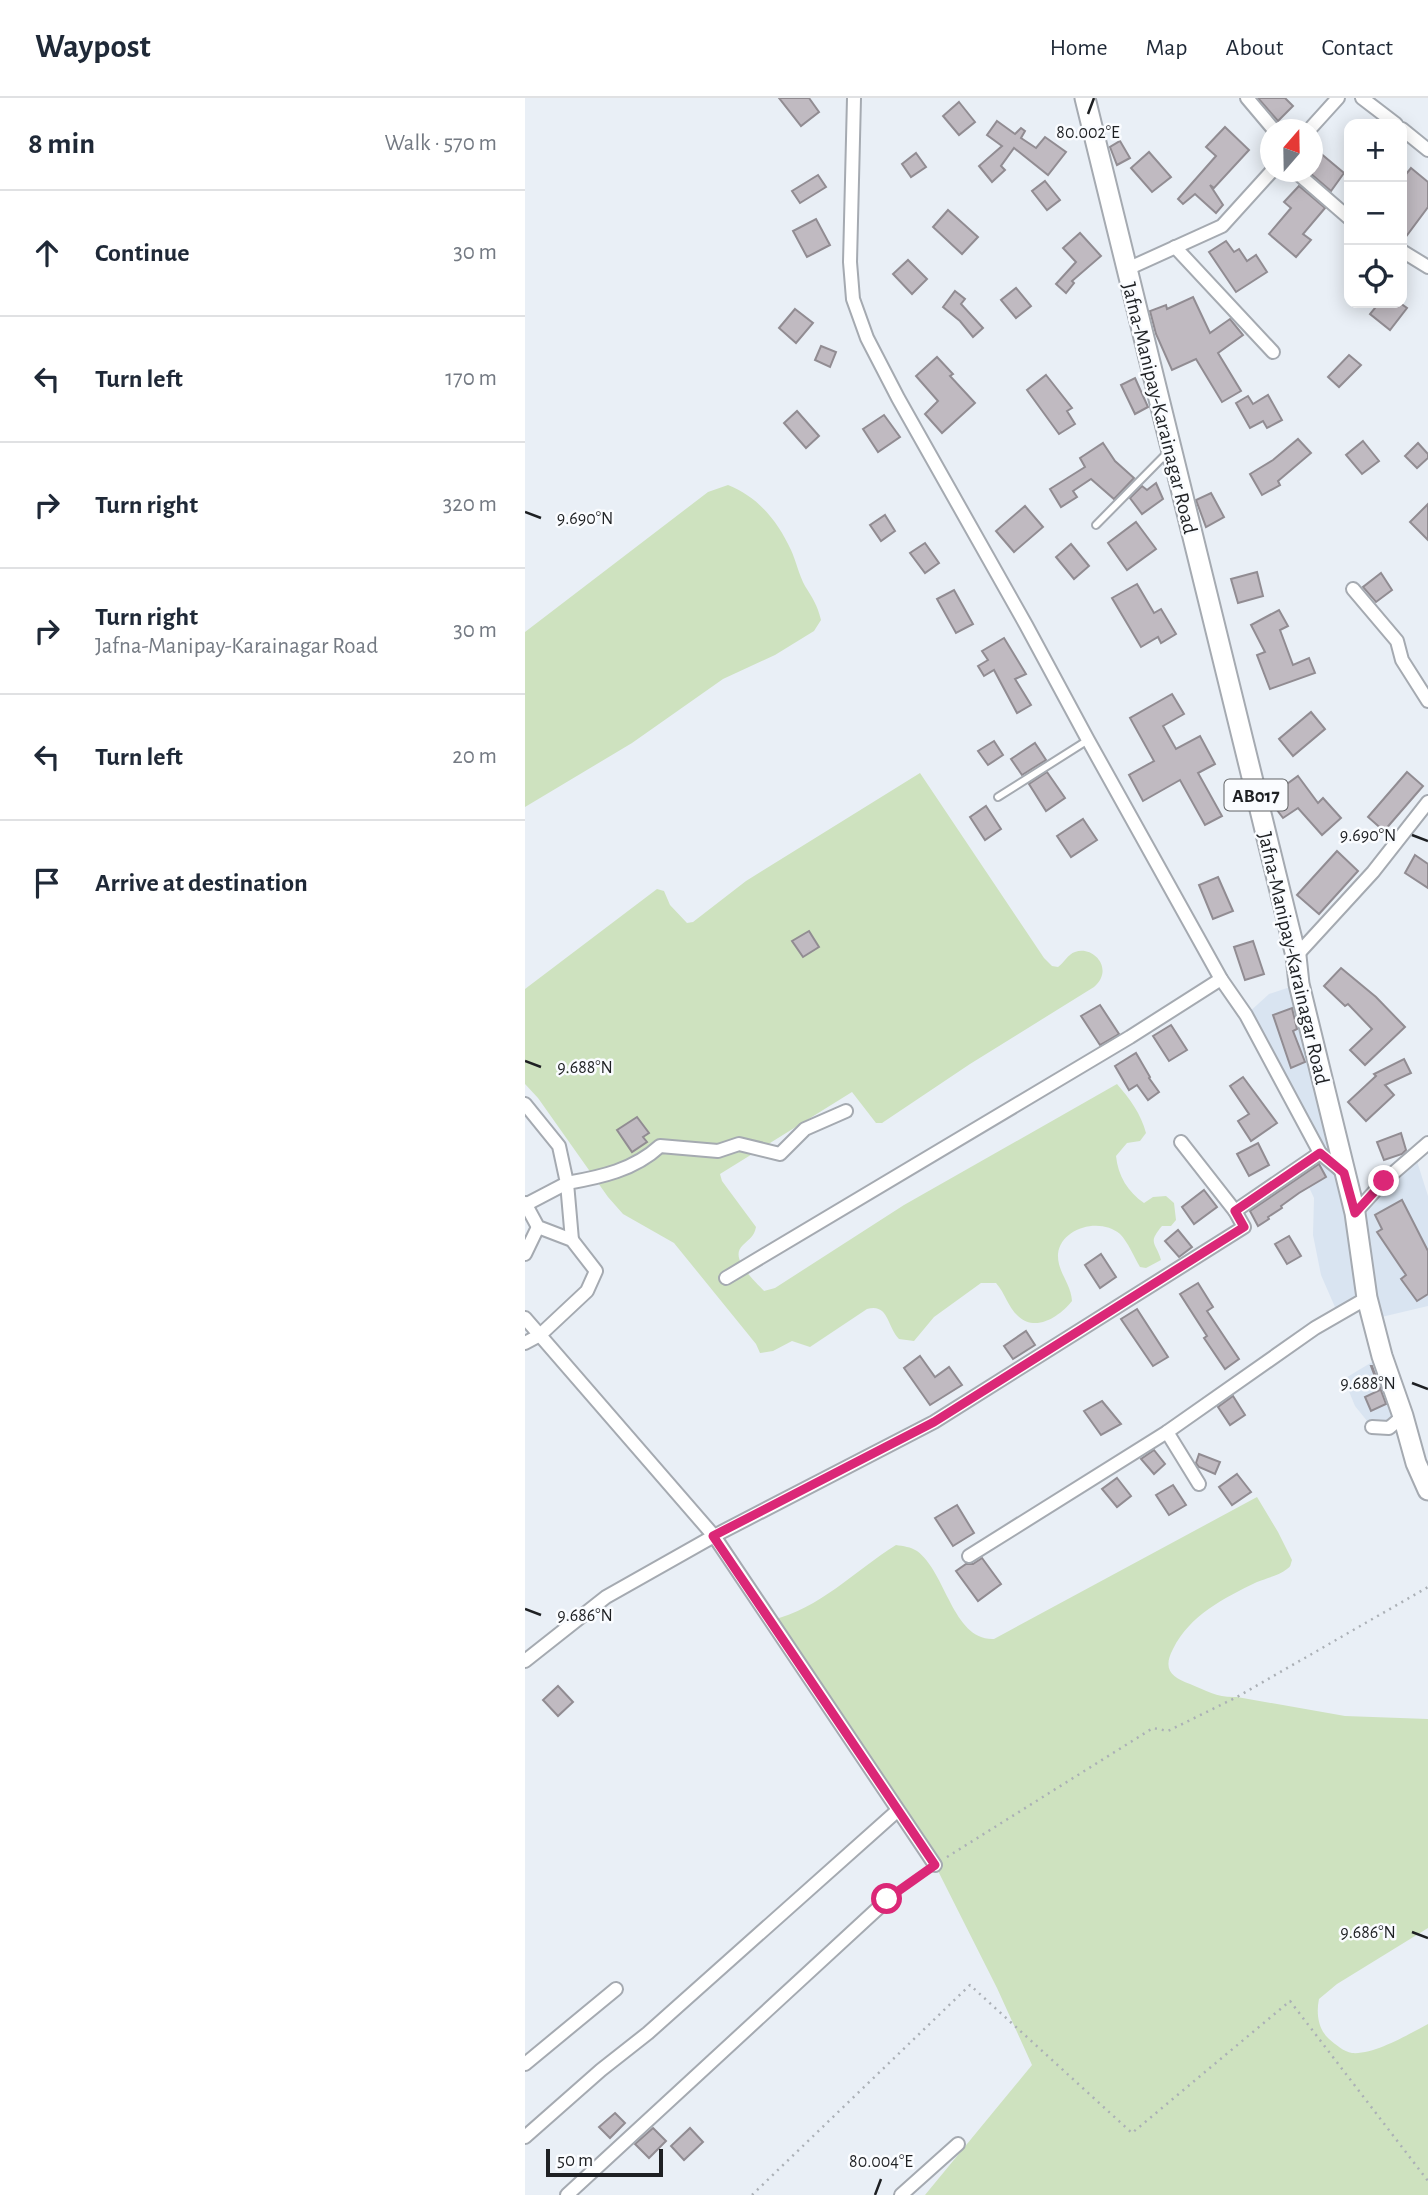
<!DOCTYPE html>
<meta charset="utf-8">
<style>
body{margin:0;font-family:"Alegreya Sans",sans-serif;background:#f6f6f7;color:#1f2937}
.controls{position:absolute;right:21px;top:21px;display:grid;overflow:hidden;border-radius:14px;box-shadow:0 4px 18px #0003}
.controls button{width:63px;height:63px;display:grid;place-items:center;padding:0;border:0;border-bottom:2px solid #e0e1e3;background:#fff;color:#1f2937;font:35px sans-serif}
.compass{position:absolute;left:735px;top:21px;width:63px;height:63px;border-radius:50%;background:#fff;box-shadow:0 4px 18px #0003;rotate:20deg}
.scale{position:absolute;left:21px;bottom:18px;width:117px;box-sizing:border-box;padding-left:7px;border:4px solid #1e2023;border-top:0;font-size:19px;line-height:24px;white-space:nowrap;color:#1e2023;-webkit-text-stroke:5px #fafcff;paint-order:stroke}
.stop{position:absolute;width:21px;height:21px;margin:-16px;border:5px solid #db2777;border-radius:50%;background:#fff}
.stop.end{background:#db2777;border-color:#fff;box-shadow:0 2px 7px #0008}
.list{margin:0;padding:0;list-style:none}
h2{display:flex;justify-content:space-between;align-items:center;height:91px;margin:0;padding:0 28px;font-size:30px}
h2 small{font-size:23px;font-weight:400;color:#747a83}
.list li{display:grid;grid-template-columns:46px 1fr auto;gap:21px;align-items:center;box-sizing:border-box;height:126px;padding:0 28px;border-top:2px solid #e0e1e3}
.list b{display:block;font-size:26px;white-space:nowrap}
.list p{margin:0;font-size:23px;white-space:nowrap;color:#747a83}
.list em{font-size:23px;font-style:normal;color:#747a83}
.icon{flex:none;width:38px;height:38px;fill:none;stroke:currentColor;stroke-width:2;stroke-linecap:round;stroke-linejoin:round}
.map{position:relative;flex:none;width:903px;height:2097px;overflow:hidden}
header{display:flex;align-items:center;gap:42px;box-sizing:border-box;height:98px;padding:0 35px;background:#fff;border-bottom:2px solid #e0e1e3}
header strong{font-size:33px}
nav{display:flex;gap:38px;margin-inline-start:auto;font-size:24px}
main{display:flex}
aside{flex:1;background:#fff}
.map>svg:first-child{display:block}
</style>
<header>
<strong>Waypost</strong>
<nav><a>Home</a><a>Map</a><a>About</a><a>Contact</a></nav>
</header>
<main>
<aside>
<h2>8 min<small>Walk · 570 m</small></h2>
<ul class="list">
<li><svg class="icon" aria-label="ahead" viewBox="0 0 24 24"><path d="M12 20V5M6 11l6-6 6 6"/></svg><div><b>Continue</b></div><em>30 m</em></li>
<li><svg class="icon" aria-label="left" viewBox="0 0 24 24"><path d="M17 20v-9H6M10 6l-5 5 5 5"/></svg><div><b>Turn left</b></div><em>170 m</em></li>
<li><svg class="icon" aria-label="right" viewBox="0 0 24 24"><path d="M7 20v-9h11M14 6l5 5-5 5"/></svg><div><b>Turn right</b></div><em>320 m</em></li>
<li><svg class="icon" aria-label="right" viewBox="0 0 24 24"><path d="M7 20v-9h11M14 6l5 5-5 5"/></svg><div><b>Turn right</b><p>Jafna-Manipay-Karainagar Road</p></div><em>30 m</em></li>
<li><svg class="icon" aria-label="left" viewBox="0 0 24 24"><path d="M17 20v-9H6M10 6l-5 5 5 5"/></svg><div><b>Turn left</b></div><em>20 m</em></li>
<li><svg class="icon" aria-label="arrive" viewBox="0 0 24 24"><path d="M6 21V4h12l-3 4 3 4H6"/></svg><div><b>Arrive at destination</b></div></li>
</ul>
</aside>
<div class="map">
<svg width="903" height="2097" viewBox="0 0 903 2097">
<rect width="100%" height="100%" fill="#e9eff6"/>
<g fill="#d9e4f1">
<polygon points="774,886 830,1115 890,1057 903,1098 903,1208 848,1221 843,1201 813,1216 796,1177 788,1137 789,1100 775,1070 795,1055 721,917 744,896"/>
<polygon points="857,1258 878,1318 847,1329 830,1308 819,1281"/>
</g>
<g fill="#cee2bf">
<path d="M203,387C233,399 252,422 266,452C271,463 274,477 280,488C288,501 292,506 296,522L289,533L250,557L198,581L107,645L0,709V534L183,394Z"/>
<path d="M395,675L519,860L527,868L533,869C539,865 543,856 550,854C568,847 590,871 569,889L445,966L357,1025H351L327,994L195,1076L197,1083L231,1129C229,1139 224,1141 218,1147C203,1160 230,1183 239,1193L250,1190L379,1107L592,986C605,1001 616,1016 621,1035L615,1043L602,1045L591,1058C593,1078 603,1094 619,1105L628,1099L641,1098L649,1105L651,1122L646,1128H637C622,1146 631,1144 636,1162L621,1170L615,1169C609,1159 603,1144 595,1136C576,1119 536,1129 533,1156C532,1174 546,1185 547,1203C535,1218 511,1235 493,1218C483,1209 480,1195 471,1185H456L409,1219L389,1243L374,1241C362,1229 364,1205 342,1211L285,1249L267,1243L248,1253L235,1255L231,1246L149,1145L98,1116L83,1099L13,1000L0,986V891L132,791L139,793L145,807L162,825L168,824L221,783Z"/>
<path d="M732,1399L753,1434L767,1462C765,1468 766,1468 762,1471C753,1478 741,1480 732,1484C699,1500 665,1517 648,1551C637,1572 647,1579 665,1586C682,1593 693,1600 712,1599L820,1618L903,1621V1830L812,1886L794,1901C791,1915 793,1931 804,1941C810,1946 819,1954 827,1955C849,1957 884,1936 903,1926V2097H400L507,1967L472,1890L410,1767L246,1522C295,1511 329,1473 371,1447C378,1448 386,1449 392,1453C421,1474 428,1543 469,1541Z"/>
</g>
<g fill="#c0bac1" stroke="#918c92" stroke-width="2">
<polygon points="254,0 284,0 294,14 276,28"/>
<polygon points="733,0 760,0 768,8 753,23"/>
<polygon points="434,4 450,24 434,37 418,18"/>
<polygon points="472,23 490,36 496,30 500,33 496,40 511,50 520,39 541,54 523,77 489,50 476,68 480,72 467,84 454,68 477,48 462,37"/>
<polygon points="700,29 724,52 689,90 685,87 698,107 691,115 670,96 658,106 653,101 691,58 681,49"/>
<polygon points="595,43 605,60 592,67 585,49"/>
<polygon points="788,49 819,75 806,93 785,75 788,74"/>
<polygon points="624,54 646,79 627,94 606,70"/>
<polygon points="391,55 401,69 386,79 377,66"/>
<polygon points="886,70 903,84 903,109 877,144 877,81"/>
<polygon points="293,77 301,89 275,105 267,93"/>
<polygon points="520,83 535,102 522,112 507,93"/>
<polygon points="774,88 800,110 778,136 786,142 771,159 744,136 766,110 759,104"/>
<polygon points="423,112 453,139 437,156 408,129"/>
<polygon points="291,121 305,147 282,159 268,133"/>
<polygon points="555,135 576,158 547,183 549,185 541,195 531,186 551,164 538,150"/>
<polygon points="701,143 709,154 714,151 722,163 731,157 742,174 711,194 684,154"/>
<polygon points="383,162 402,181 387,196 368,176"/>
<polygon points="491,190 506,208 491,220 476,202"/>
<polygon points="430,193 440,201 436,206 458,230 448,239 435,223 418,209"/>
<polygon points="668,199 685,235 705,221 718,237 693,255 716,293 697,304 671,261 647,272 631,236 625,213 641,207 642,211"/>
<polygon points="854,205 875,205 882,210 865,232 845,216"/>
<polygon points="270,211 288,225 271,245 254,230"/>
<polygon points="296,248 311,254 305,269 290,262"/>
<polygon points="824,257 836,267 814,289 803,279"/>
<polygon points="412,259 428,276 425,278 450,305 417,335 400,316 413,303 391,278"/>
<polygon points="521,277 547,310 542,313 550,326 534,336 502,292"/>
<polygon points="610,280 623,309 610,316 596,287"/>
<polygon points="743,297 757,322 742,330 738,323 725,330 711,305 723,298 728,306"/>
<polygon points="272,313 294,338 281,350 259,325"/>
<polygon points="359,317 375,339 353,354 338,331"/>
<polygon points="773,341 786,355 753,383 755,387 737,397 725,376 748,362"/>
<polygon points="838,343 854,363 837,376 821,357"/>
<polygon points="578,345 590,363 609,380 589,401 566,381 548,393 552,399 536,409 525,391 560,369 555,360"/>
<polygon points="893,345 903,356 903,360 892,370 880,358"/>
<polygon points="631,385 638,401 617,416 605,400 617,388 622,392"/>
<polygon points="686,395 699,419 681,429 671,402"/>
<polygon points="903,406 903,442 885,424"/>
<polygon points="500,408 518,429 489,454 471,433"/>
<polygon points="360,417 370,433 356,443 345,427"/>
<polygon points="611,424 631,451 602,472 583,445"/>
<polygon points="400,445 414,465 400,475 385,455"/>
<polygon points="546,446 564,468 549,481 531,459"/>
<polygon points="732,474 738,498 713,505 706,481"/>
<polygon points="856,475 867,492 851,504 838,489"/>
<polygon points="612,486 629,515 636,511 651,536 636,545 633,539 616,549 587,500"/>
<polygon points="429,492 448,526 431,535 412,501"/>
<polygon points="754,512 763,528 755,532 768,567 784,560 790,575 745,591 732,557 740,554 726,527"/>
<polygon points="479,540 501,576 490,581 506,607 492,615 469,572 459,578 453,568 463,562 457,553"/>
<polygon points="647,596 659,616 638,628 651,651 675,638 690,666 673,675 697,718 680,727 655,682 618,703 604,677 629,663 605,620"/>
<polygon points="786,614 800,631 768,658 754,641"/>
<polygon points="469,643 478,657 463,667 453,653"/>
<polygon points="510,645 521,662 497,677 486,661"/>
<polygon points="522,674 540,700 521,713 504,686"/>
<polygon points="882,674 898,688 859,733 843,719"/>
<polygon points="773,678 793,705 798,700 816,720 797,737 773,710 758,720 746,704 744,699"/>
<polygon points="461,708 476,731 460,742 445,719"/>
<polygon points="558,721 572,742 546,759 532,738"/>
<polygon points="812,753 833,773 794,816 772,797"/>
<polygon points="890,757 903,766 903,790 880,775"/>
<polygon points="693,779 708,813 688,821 674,787"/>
<polygon points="284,833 294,849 278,859 267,843"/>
<polygon points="728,843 739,876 720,882 709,849"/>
<polygon points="816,870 851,899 880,929 840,967 825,952 847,931 823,906 820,908 799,888"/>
<polygon points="575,907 594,936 575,947 556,918"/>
<polygon points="767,910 772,931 768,933 780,964 766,970 748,917"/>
<polygon points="646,927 662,952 644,963 628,938"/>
<polygon points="611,955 625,979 624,980 634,994 623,1002 612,987 604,992 590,968"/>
<polygon points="879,961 886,975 860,987 869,997 841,1023 823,1004 851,978 849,976"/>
<polygon points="718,979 752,1025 726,1043 713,1023 724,1016 705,988"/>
<polygon points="112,1019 124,1035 118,1039 122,1044 107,1054 92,1032"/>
<polygon points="876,1035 881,1052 877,1056 859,1062 852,1044"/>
<polygon points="733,1045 744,1067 724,1078 712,1056"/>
<polygon points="794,1066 801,1079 774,1095 756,1108 757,1110 743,1119 744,1121 733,1128 725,1113"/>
<polygon points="679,1092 692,1109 669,1126 657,1109"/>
<polygon points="877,1102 903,1153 903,1196 892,1203 876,1181 881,1177 852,1134 857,1131 850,1117"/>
<polygon points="653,1132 667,1149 654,1159 640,1143"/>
<polygon points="764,1138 776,1158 762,1166 750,1146"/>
<polygon points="576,1156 591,1179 575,1190 560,1167"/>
<polygon points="673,1185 688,1209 682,1213 714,1261 700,1271 679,1240 682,1238 655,1196"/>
<polygon points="612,1211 643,1259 628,1268 596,1221"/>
<polygon points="501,1233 510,1247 488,1261 479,1248"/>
<polygon points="395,1258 410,1279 424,1269 437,1287 405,1307 379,1270"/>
<polygon points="846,1268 847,1268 861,1306 846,1313 840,1299 855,1292"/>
<polygon points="708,1298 720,1317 705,1327 693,1309"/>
<polygon points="577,1303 596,1326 576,1337 559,1313"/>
<polygon points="629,1352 640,1366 629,1376 616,1361"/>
<polygon points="674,1356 695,1364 690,1376 674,1369 671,1365"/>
<polygon points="712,1376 726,1394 707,1407 694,1389"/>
<polygon points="592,1380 606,1398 592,1409 577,1391"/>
<polygon points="648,1387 661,1407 644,1417 631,1397"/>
<polygon points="432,1407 449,1435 428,1448 410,1420"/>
<polygon points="457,1460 476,1486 453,1503 431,1473 441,1466 448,1466"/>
<polygon points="33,1588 48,1604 33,1618 18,1602"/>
<polygon points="90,2015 100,2025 85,2040 74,2029"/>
<polygon points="128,2030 141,2043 124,2060 110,2046"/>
<polygon points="165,2030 178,2044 159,2062 146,2048"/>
</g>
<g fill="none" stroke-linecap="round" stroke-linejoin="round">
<defs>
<g id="lane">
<polyline points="571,427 643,354"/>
<polyline points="473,699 563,642"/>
</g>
<g id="street">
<polyline points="329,0 325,164 328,201 342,240 373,300 501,527 563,642 696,881 721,917 795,1055 819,1075"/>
<polyline points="722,0 749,32"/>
<polyline points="837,0 871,26"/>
<polyline points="877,31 903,52"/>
<polyline points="784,32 813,0"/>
<polyline points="771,74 824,120"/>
<polyline points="650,149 748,254"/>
<polyline points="877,153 903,169"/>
<polyline points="600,172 697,128 746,74"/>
<polyline points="828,491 872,543 877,562 903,603"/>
<polyline points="771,858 848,774 903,704"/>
<polyline points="0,1006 34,1048 42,1085 2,1106"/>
<polyline points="0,1105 13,1129 47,1142 71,1173 62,1193 15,1237 0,1245"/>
<polyline points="710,1113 795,1055"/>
<polyline points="830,1115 859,1083 903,1045"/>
<path d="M47,1142L42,1085C76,1079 109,1072 135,1048L193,1053L214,1046L255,1056L280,1031L321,1013"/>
<polyline points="0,1156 13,1129"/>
<polyline points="201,1180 605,939 696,881"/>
<polyline points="0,1220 189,1438 410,1767"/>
<polyline points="847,1329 864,1330 878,1318"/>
<polyline points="642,1334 674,1386"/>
<polyline points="444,1458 642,1334 790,1230 842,1200"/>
<polyline points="0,1563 81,1499 189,1438 409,1324 719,1129 710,1113 656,1044"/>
<polyline points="0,1966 91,1891"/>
<polyline points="0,2039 76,1972 123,1935 372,1713"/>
<polyline points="42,2097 362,1802"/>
<polyline points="376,2097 433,2046"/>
</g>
<polyline id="primary" points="560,0 771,858 774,886 830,1115 842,1200 857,1258 878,1318 891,1365 903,1392"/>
</defs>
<use href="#lane" stroke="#a5aab1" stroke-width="10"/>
<use href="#street" stroke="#a5aab1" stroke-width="16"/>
<use href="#primary" stroke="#a5aab1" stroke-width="23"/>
<g stroke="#abb0b6" stroke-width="2.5" stroke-dasharray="2 5" stroke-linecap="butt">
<polyline points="422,1759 628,1630 643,1633 712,1599 903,1489"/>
<polyline points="373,1793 399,1775"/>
<polyline points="227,2097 445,1887 607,2035 765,1903 903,2083"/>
</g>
<use href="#lane" stroke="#fff" stroke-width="6"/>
<use href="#street" stroke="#fff" stroke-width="12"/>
<use href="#primary" stroke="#fff" stroke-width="19"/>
</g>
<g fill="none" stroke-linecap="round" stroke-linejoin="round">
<polyline stroke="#db2777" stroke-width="9" points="362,1801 410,1767 188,1438 409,1324 719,1129 710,1113 795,1055 819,1075 830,1115 859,1083"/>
</g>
<path fill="none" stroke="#1e2023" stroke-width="2.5" d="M563,16L569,0M0,414L16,420M887,737L903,743M0,963L16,969M887,1285L903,1291M0,1511L16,1517M887,1834L903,1840M350,2097L356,2081"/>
<g text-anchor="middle" stroke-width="5" stroke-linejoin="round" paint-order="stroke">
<rect fill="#fafcff" stroke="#606265" stroke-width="2" x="699.5" y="681.5" width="63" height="31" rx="5"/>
<g font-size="19" font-weight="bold" fill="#1e2023">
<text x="731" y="704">AB017</text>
</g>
<g font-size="21" fill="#1e2023" stroke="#fafcff">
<text transform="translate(635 310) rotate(76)" y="7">Jafna-Manipay-Karainagar Road</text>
<text transform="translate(769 860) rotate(77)" y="7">Jafna-Manipay-Karainagar Road</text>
</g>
</g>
<g font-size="18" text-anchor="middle" fill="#1e2023" stroke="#fafcff" stroke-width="5" stroke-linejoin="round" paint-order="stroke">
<text x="563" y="40">80.002°E</text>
<text x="60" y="426">9.690°N</text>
<text x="843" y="743">9.690°N</text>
<text x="60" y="975">9.688°N</text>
<text x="843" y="1291">9.688°N</text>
<text x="60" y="1523">9.686°N</text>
<text x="843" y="1840">9.686°N</text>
<text x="356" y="2069">80.004°E</text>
</g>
</svg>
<div class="controls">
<button>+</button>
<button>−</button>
<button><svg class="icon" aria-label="locate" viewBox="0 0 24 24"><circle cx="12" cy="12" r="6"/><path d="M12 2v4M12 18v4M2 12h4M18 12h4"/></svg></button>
</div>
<svg class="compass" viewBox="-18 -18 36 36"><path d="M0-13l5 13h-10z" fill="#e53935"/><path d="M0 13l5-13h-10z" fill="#747a83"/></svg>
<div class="scale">50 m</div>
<div class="stop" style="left:362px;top:1801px"></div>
<div class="stop end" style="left:859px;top:1083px"></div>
</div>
</main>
